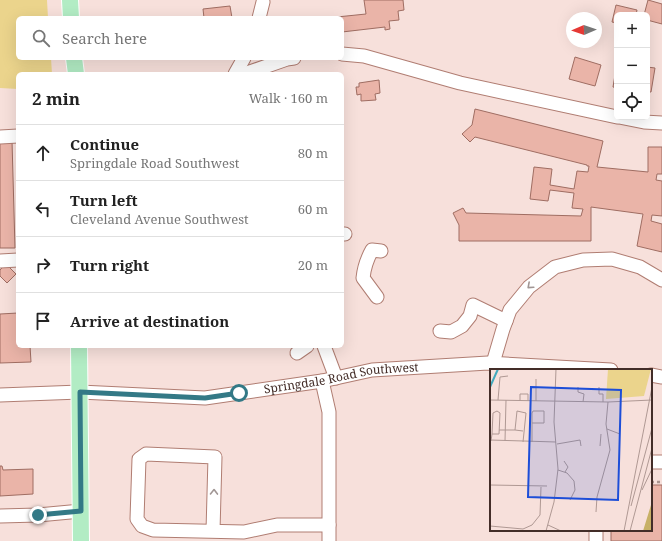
<!DOCTYPE html>
<meta charset="utf-8">
<style>
body{margin:0;font-family:"Noto Serif",serif;background:#f6f6f6;color:#222}
.controls{position:absolute;right:12px;top:12px;display:grid;overflow:hidden;border-radius:6px;box-shadow:0 4px 16px #0002}
.controls button{width:36px;height:36px;display:grid;place-items:center;padding:0;border:0;border-bottom:1px solid #e0e0e0;background:#fff;color:#222;font:20px sans-serif}
.compass{position:absolute;left:566px;top:12px;width:36px;height:36px;border-radius:50%;background:#fff;box-shadow:0 4px 16px #0002;rotate:268deg}
.stop{position:absolute;width:12px;height:12px;margin:-9px;border:3px solid #337986;border-radius:50%;background:#fff}
.stop.end{background:#337986;border-color:#fff;box-shadow:0 1px 4px #0008}
.list{margin:0;padding:0;list-style:none}
h2{display:flex;justify-content:space-between;align-items:center;height:52px;margin:0;padding:0 16px;font-size:17px}
h2 small{font-size:13px;font-weight:400;color:#767676}
.list li{display:grid;grid-template-columns:26px 1fr auto;gap:12px;align-items:center;box-sizing:border-box;height:56px;padding:0 16px;border-top:1px solid #e0e0e0}
.list b{display:block;font-size:15px;white-space:nowrap}
.list p{margin:0;font-size:13px;white-space:nowrap;color:#767676}
.list em{font-size:13px;font-style:normal;color:#767676}
.icon{flex:none;width:22px;height:22px;fill:none;stroke:currentColor;stroke-width:2;stroke-linecap:round;stroke-linejoin:round}
.map{position:relative;flex:none;width:662px;height:541px;overflow:hidden}
.search{position:absolute;background:#fff;box-shadow:0 4px 16px #0002;left:16px;top:16px;width:328px;height:44px;display:flex;align-items:center;gap:10px;box-sizing:border-box;padding:0 14px;border-radius:6px;color:#767676;font-size:15px}
.panel{position:absolute;background:#fff;box-shadow:0 4px 16px #0002;left:16px;top:72px;width:328px;height:276px;border-radius:6px}
.map>svg:first-child{display:block}
</style>
<div class="map">
<svg width="662" height="541" viewBox="0 0 662 541">
<rect width="100%" height="100%" fill="#f7e0db"/>
<polygon fill="#ebd48c" points="0,0 47,0 48,18 18,18 18,58 51,58 52,74 18,74 18,89 0,88"/>
<g fill="#eab4a8" stroke="#9f6d62">
<polygon points="364,0 403,0 404,10 398,11 399,20 389,21 390,29 385,30 385,27 342,32 342,18 327,18 366,14"/>
<polygon points="648,0 662,4 662,24 647,20 647,15 644,15"/>
<polygon points="616,5 637,10 636,15 617,15 617,23 612,22"/>
<polygon points="230,6 232,18 204,18 203,9"/>
<polygon points="575,57 601,65 595,86 569,79"/>
<polygon points="617,63 617,88 613,87"/>
<polygon points="647,67 655,68 651,92 647,92"/>
<polygon points="379,80 380,93 375,94 376,100 361,101 361,94 357,95 356,87 359,87 359,83"/>
<polygon points="475,109 603,141 597,167 648,172 648,147 662,147 662,174 657,174 656,180 662,181 662,216 652,215 651,221 662,224 662,252 637,246 643,214 591,207 591,241 459,241 459,225 453,213 463,208 466,213 581,216 583,209 572,208 574,193 550,190 548,201 530,199 534,167 552,169 550,185 574,189 577,171 588,172 589,166 587,166 587,165 475,137 470,142 462,134 472,125"/>
<polygon points="0,141 12,141 15,248 0,248"/>
<polygon points="6,264 16,274 7,283 0,276 0,270"/>
<polygon points="18,313 18,346 30,346 31,362 0,363 0,314"/>
<polygon points="0,466 2,466 3,470 33,469 33,494 0,496"/>
<polygon points="651,485 662,485 662,541 611,541 611,530 651,530"/>
</g>
<g fill="none" stroke-linecap="round" stroke-linejoin="round">
<defs>
<g id="minor">
<polyline points="259,18 263,2"/>
<polyline points="342,54 364,56 460,83 617,117"/>
<polyline points="235,74 244,58"/>
<polyline points="244,74 287,59 294,58"/>
<polyline points="619,117 644,122 662,123"/>
<polyline points="0,137 18,136"/>
<polyline points="342,234 345,234"/>
<polyline points="0,261 18,260"/>
<path d="M377,297L363,278C364,268 367,259 372,250L381,251"/>
<polyline points="440,331 451,332 462,326 470,316 473,305 506,321"/>
<polyline points="324,346 336,378"/>
<polyline points="297,353 307,346"/>
<polyline points="493,363 503,329 510,310 529,287 555,267 583,260 612,259 640,267 662,280"/>
<polyline points="651,375 662,377"/>
<polyline points="322,381 329,412 329,541"/>
<path id="s1" d="M0,395L80,392L205,398L322,381L372,370L488,363L611,370"/>
<polyline points="651,462 662,462"/>
<polyline points="0,516 38,515 81,511"/>
<polyline points="213,531 215,457 146,454 139,459 137,519 142,526 153,530 244,532 277,525 329,525"/>
<polyline points="596,541 596,530"/>
</g>
<g id="major">
<polyline points="70,0 71,18"/>
<polyline points="74,58 76,74"/>
<polyline points="79,346 81,541"/>
</g>
</defs>
<use href="#minor" stroke="#b07d72" stroke-width="15"/>
<use href="#major" stroke="#fff" stroke-width="18"/>
<polyline stroke="#a9938e" stroke-width="2.5" stroke-dasharray="3 3" stroke-linecap="butt" points="651,482 662,482"/>
<use href="#minor" stroke="#fff" stroke-width="13"/>
<use href="#major" stroke="#b2ecc4" stroke-width="16"/>
</g>
<defs><path id="oneway-chevron" d="M-2-3.5L2.5 0L-2 3.5" fill="none" stroke-width="1.6" stroke-linecap="round" stroke-linejoin="round"/></defs>
<g stroke="#a19694">
<use href="#oneway-chevron" transform="translate(530 286) rotate(138)"/>
<use href="#oneway-chevron" transform="translate(214 492) rotate(-89)"/>
</g>
<g fill="none" stroke-linecap="round" stroke-linejoin="round">
<polyline stroke="#337986" stroke-width="5" points="38,515 81,511 80,392 205,398 239,393"/>
</g>
<g text-anchor="middle" stroke-width="4" stroke-linejoin="round" paint-order="stroke">
<g font-size="12" fill="#432d28" stroke="#fcf0ed">
<text dy="4" stroke="none"><textPath href="#s1" startOffset="343">Springdale Road Southwest</textPath></text>
</g>
</g>
<g transform="translate(490 369)">
<rect width="162" height="162" fill="#f7e0db"/>
<path d="M118,0H161L154,27L116,30Z" fill="#ebd48c"/>
<path d="M162,132V162H153L161,136Z" fill="#c7b066"/>
<path fill="none" stroke="#42a9bd" stroke-width="2" d="M0,18L8,0"/>
<path fill="none" stroke="#af9893" stroke-width="1" d="M46,10V32M88,18V23L94,25L93,33M109,18V25H113V33M0,31L118,33L162,31M8,31L10,8L18,7M30,31V25H38V32M42,54H54V42H43L42,44V73M117,60L130,65M9,61H25M0,71L66,73M1,72L2,65H9L10,44L7,42L3,44L2,65M15,72L16,31M33,73L36,44L27,42L25,61L33,62M67,75L90,71L91,77M110,77L111,65M74,92L78,98L75,103M68,101L77,104L84,112L85,121L80,131M0,116L57,117M152,121L162,100M141,137L162,59M106,143L107,128L120,81L116,55L118,33M58,156L71,162M0,157L33,160L42,156L50,146L51,118M56,162L64,133L68,100L64,53L66,0M134,162L162,18M140,162L162,79"/>
<path fill="#1d4ed8" fill-opacity="0.15" stroke="#1d4ed8" stroke-width="2" d="M41,18L131,21L128,131L38,128Z"/>
<rect width="162" height="162" fill="none" stroke="#432d28" stroke-width="2"/>
</g>
</svg>
<div class="controls">
<button>+</button>
<button>−</button>
<button><svg class="icon" aria-label="locate" viewBox="0 0 24 24"><circle cx="12" cy="12" r="6"/><path d="M12 2v4M12 18v4M2 12h4M18 12h4"/></svg></button>
</div>
<svg class="compass" viewBox="-18 -18 36 36"><path d="M0-13l5 13h-10z" fill="#e53935"/><path d="M0 13l5-13h-10z" fill="#767676"/></svg>
<div class="stop" style="left:239px;top:393px"></div>
<div class="stop end" style="left:38px;top:515px"></div>
<div class="search"><svg class="icon" aria-label="search" viewBox="0 0 24 24"><circle cx="10" cy="10" r="6"/><path d="M15 15l6 6"/></svg>Search here</div>
<section class="panel">
<h2>2 min<small>Walk · 160 m</small></h2>
<ul class="list">
<li><svg class="icon" aria-label="ahead" viewBox="0 0 24 24"><path d="M12 20V5M6 11l6-6 6 6"/></svg><div><b>Continue</b><p>Springdale Road Southwest</p></div><em>80 m</em></li>
<li><svg class="icon" aria-label="left" viewBox="0 0 24 24"><path d="M17 20v-9H6M10 6l-5 5 5 5"/></svg><div><b>Turn left</b><p>Cleveland Avenue Southwest</p></div><em>60 m</em></li>
<li><svg class="icon" aria-label="right" viewBox="0 0 24 24"><path d="M7 20v-9h11M14 6l5 5-5 5"/></svg><div><b>Turn right</b></div><em>20 m</em></li>
<li><svg class="icon" aria-label="arrive" viewBox="0 0 24 24"><path d="M6 21V4h12l-3 4 3 4H6"/></svg><div><b>Arrive at destination</b></div></li>
</ul>
</section>
</div>
